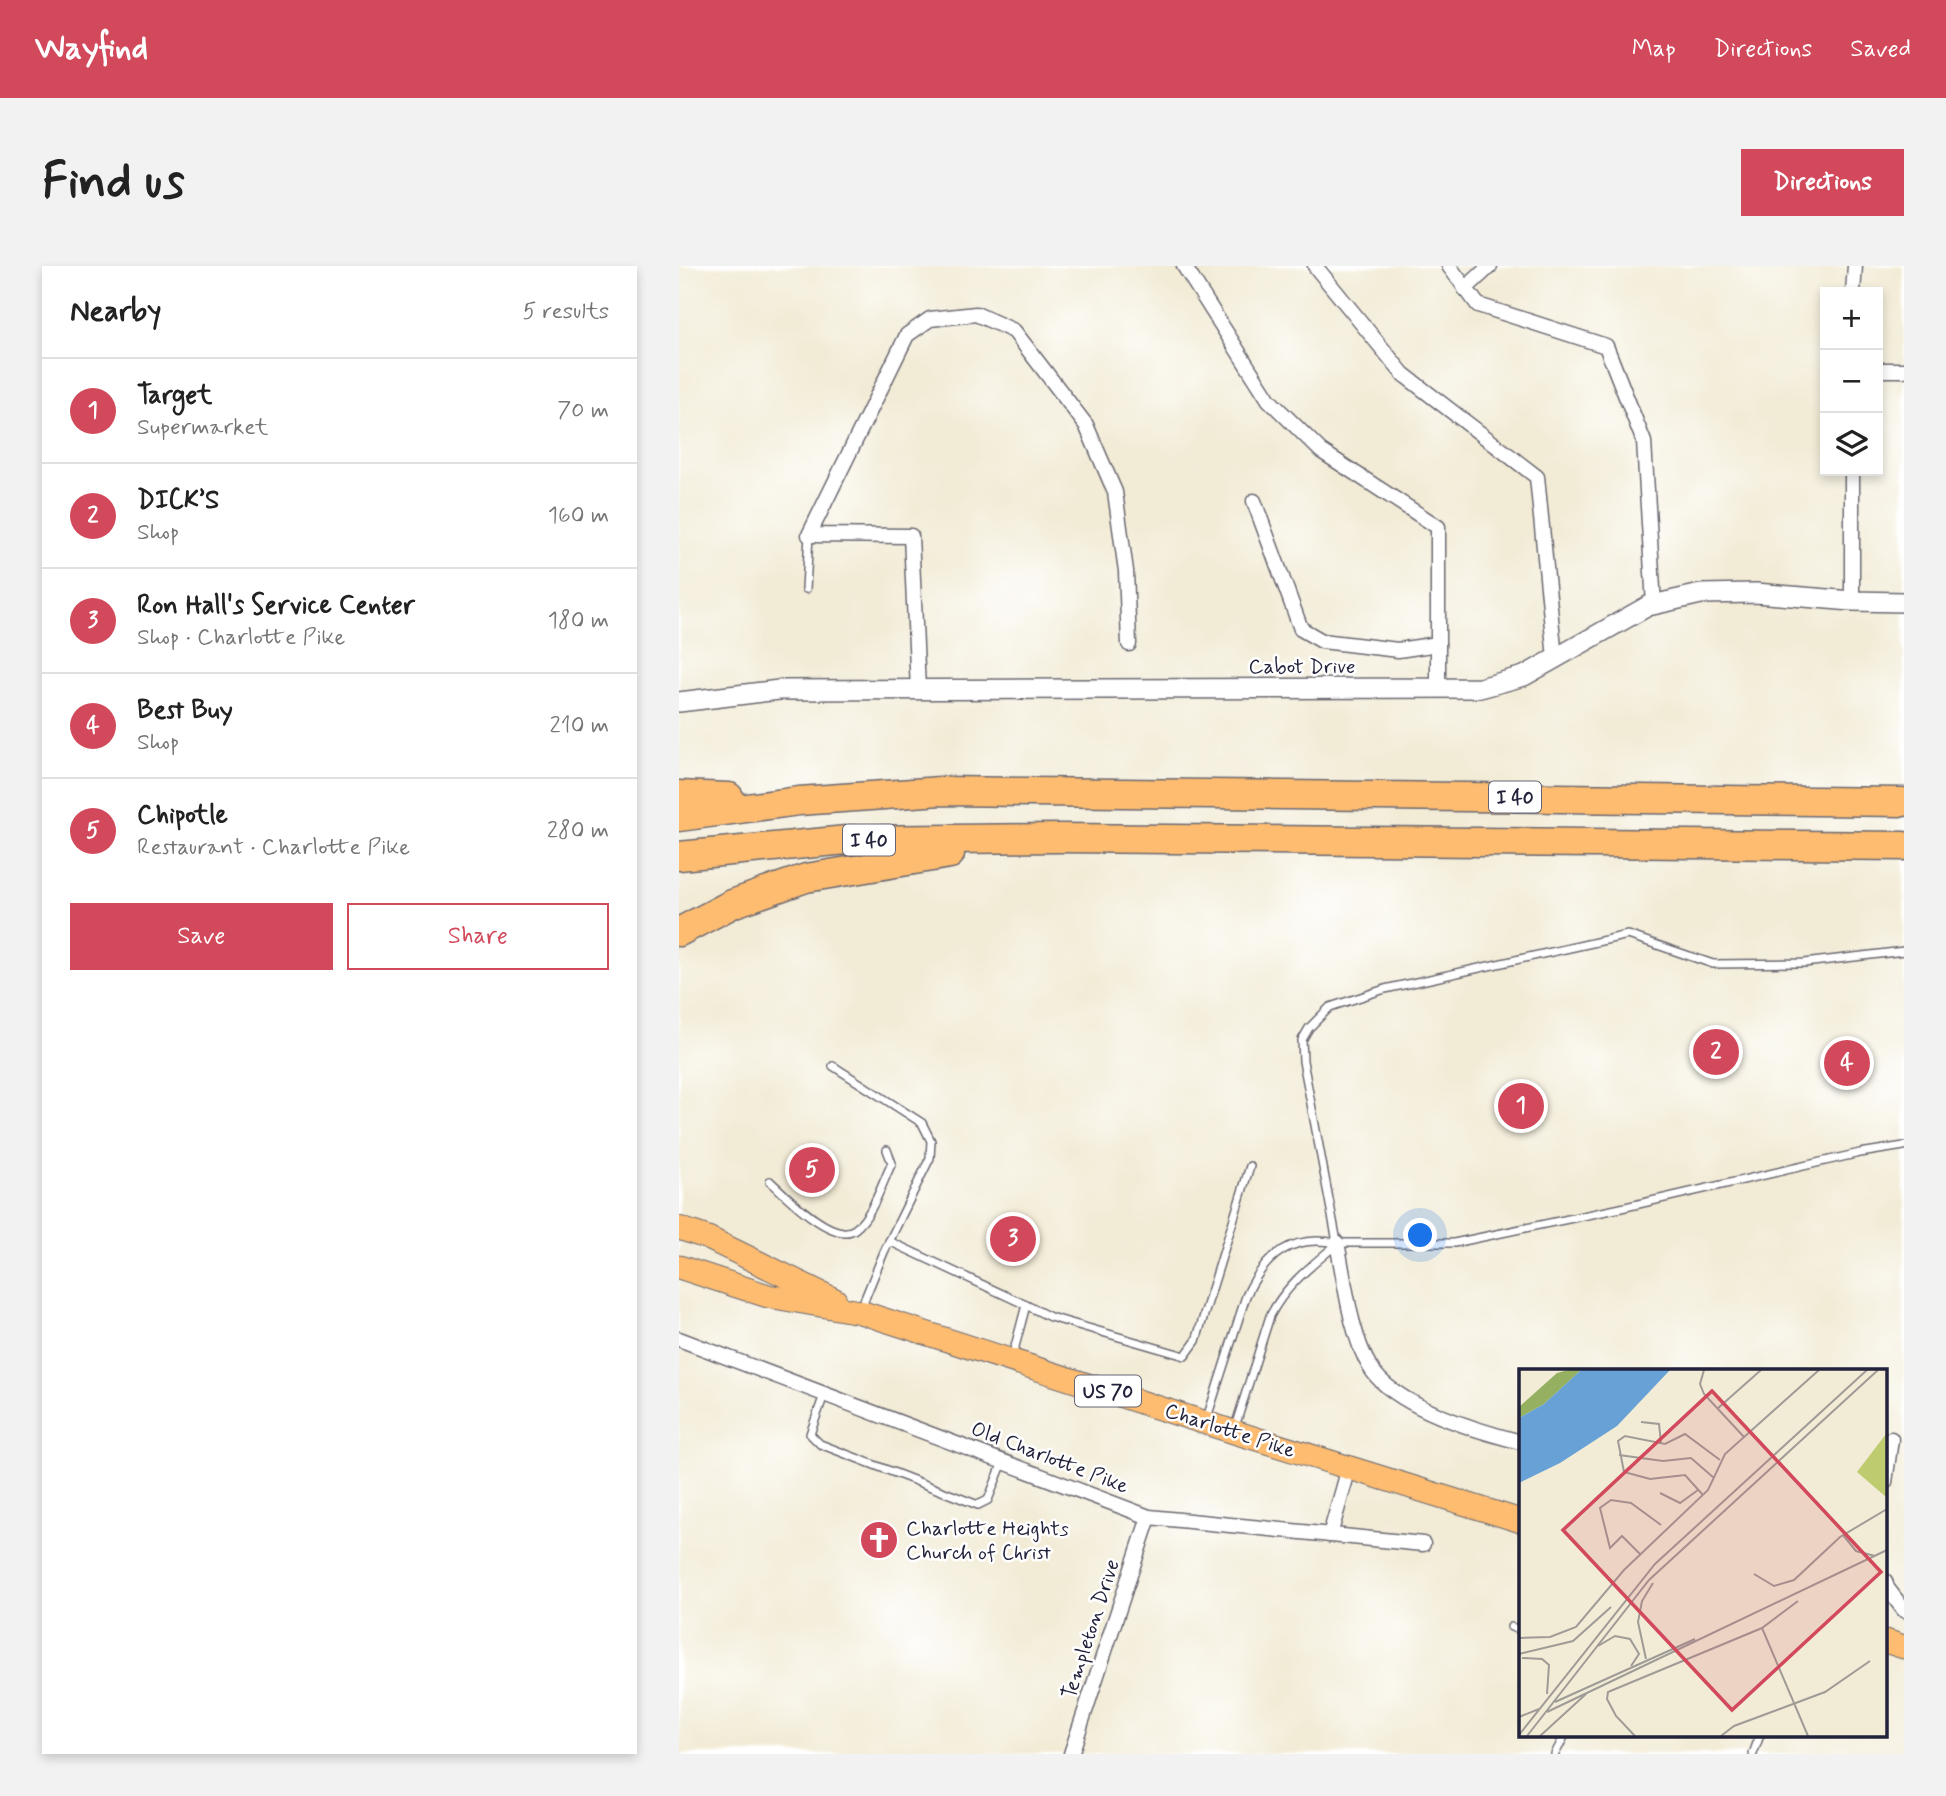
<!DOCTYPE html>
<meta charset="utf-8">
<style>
body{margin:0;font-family:Mynerve,sans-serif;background:#f2f2f2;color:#222}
.controls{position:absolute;right:21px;top:21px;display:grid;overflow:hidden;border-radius:0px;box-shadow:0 4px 10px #0003}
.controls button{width:63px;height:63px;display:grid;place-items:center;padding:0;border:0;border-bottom:2px solid #e0e0e0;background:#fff;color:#222;font:35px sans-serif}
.you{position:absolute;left:742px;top:970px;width:24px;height:24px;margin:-18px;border:5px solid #fff;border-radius:50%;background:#1a73e8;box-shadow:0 0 0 10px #1a73e833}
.badge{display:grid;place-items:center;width:46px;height:46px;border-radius:50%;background:#d1495b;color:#fff;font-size:23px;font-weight:700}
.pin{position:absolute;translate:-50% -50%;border:4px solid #fff;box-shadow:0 2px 7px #0006}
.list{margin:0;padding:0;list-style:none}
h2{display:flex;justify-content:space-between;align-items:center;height:91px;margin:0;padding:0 28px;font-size:30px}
h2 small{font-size:23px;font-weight:400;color:#767676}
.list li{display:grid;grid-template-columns:46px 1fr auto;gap:21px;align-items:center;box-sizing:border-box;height:105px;padding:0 28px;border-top:2px solid #e0e0e0}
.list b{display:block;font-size:26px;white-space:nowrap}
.list p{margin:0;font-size:23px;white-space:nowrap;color:#767676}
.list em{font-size:23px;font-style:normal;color:#767676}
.actions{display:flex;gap:14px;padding:21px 28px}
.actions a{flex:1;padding:16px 0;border:2px solid #d1495b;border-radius:0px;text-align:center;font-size:24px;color:#d1495b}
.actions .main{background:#d1495b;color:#fff}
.icon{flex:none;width:38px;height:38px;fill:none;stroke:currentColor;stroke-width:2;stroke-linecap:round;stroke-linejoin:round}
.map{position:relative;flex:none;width:1225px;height:1488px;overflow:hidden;border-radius:0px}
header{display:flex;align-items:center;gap:42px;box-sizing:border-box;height:98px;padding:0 35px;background:#d1495b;color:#fff}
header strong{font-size:33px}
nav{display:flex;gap:38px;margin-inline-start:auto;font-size:24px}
.intro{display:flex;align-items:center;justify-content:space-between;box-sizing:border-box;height:168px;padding:0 42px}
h1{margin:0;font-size:49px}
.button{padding:18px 32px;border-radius:0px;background:#d1495b;color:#fff;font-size:24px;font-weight:700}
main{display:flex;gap:42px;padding:0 42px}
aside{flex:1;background:#fff;border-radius:0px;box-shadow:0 4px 10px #0003}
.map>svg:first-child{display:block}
</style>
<header>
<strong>Wayfind</strong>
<nav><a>Map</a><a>Directions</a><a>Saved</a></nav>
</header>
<div class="intro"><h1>Find us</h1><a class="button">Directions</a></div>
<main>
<aside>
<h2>Nearby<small>5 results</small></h2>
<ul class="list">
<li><span class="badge">1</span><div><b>Target</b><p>Supermarket</p></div><em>70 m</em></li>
<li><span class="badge">2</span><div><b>DICK’S</b><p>Shop</p></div><em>160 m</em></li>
<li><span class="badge">3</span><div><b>Ron Hall's Service Center</b><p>Shop · Charlotte Pike</p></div><em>180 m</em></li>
<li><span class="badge">4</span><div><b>Best Buy</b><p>Shop</p></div><em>210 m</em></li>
<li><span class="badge">5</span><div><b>Chipotle</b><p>Restaurant · Charlotte Pike</p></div><em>280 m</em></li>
</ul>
<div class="actions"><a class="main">Save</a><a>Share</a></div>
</aside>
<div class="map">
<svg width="1225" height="1488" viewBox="0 0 1225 1488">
<rect width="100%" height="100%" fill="#fff"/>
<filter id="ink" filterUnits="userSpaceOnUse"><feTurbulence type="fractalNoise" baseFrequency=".0143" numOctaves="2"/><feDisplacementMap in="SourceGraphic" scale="14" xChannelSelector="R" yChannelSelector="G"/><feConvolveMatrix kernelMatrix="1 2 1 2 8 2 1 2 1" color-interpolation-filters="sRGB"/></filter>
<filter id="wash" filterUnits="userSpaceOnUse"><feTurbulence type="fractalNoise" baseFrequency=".00686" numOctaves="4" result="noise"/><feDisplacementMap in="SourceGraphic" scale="28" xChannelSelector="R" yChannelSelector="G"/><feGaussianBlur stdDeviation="1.57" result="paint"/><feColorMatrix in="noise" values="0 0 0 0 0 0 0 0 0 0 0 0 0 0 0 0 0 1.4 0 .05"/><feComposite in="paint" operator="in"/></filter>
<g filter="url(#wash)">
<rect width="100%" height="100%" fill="#f2ebd5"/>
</g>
<g filter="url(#ink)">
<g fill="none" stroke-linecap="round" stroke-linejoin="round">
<defs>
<g id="service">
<polyline points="127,323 130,269"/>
<polyline points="154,800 243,857 252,875 251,892 205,986 182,1042"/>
<path d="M91,915C106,929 155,979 176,963C194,949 203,917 213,897L208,884"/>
<polyline points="210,975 347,1039 333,1092"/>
<polyline points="658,976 624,795 623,774 630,762 651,741 706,723 949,669 1034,698 1125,697 1225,685"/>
<polyline points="347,1039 371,1051 506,1090 517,1075 571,900"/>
<polyline points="145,1129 131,1168 141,1178 299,1239 309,1234 324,1196"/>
<path d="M527,1155L567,1030C586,989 612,968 658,977H775L942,942L1181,887L1225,880"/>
<path d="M555,1164L591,1050C607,1019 632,1000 658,978"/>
<polyline points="832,1361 842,1364"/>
<polyline points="876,1488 886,1469"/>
<polyline points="1074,1488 1081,1469"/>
</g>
<g id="minor">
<polyline points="505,0 590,134 642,185 759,261 759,422"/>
<polyline points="636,0 724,108 858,211 876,392"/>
<polyline points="770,0 799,39 927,80 965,176 975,339"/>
<polyline points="786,23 811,0"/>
<polyline points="1174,26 1176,0"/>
<polyline points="1199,104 1225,104"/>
<polyline points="1173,205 1173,335"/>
<polyline points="575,235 622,363 643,375 719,384 759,378"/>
<polyline points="239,424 232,270 130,269 228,69 251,53 297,48 335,65 407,159 436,226 447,305 450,378"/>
<path d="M658,977C666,1015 671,1068 691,1101C714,1140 799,1165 842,1176"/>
<polyline points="0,1073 470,1251 744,1278"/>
<polyline points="1206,1216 1212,1173"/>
<polyline points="651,1269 670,1202"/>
<polyline points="1206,1315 1208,1322 1225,1344"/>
<polyline points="392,1488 470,1251"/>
</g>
<polyline id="tertiary" points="0,436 100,424 801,422 845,410 969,340 1022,328 1077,327 1173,335 1225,336"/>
<g id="primary">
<polyline points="0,962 29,972 156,1034"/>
<polyline points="0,1001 89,1030 181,1046 555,1166 842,1255"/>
<polyline points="1206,1375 1225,1381"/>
</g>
<g id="motorway">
<polyline points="0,529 50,531"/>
<polyline points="0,551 120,535 262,525 1225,536"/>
<polyline points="0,590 168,574 380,572 1225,580"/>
<polyline points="0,666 53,638 127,612 271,588"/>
</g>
</defs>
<use href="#service" stroke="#6b6871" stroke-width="10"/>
<use href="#minor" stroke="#6b6871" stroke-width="17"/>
<use href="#tertiary" stroke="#6b6871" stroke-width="22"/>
<use href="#primary" stroke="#6b6871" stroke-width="25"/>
<use href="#motorway" stroke="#6b6871" stroke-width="31"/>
<use href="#service" stroke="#fff" stroke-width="7"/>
<use href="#minor" stroke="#fff" stroke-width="14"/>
<use href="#tertiary" stroke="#fff" stroke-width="19"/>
<use href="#primary" stroke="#fdbc70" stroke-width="23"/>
<use href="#motorway" stroke="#fdbc70" stroke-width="28"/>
</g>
</g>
<defs>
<symbol id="church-disc" viewBox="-11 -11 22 22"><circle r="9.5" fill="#d1495b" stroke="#fff"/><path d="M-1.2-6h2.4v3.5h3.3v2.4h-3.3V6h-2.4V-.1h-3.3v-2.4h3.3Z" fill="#fff"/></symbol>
</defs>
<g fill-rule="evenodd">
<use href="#church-disc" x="178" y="1252" width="44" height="44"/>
</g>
<g text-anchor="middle" stroke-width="5" stroke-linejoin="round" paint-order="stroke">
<g fill="#fff" stroke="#646476" stroke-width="2">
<rect x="810" y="515.5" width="52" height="31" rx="5"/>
<rect x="164" y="558.5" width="52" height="31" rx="5"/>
<rect x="396" y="1109.5" width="66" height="31" rx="5"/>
</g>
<g font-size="19" font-weight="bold" fill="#22223b">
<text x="836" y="538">I 40</text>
<text x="190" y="581">I 40</text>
<text x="429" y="1132">US 70</text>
</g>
<g font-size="21" fill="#22223b" stroke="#fff">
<text x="623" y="407">Cabot Drive</text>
<text transform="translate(551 1164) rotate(18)" y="7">Charlotte Pike</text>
<text transform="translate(371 1191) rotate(21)" y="7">Old Charlotte Pike</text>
<text transform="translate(411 1363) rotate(-72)" y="7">Templeton Drive</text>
</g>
<g font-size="21" fill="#22223b" stroke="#fff" text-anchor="start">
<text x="227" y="1269">Charlotte Heights<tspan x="227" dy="24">Church of Christ</tspan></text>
</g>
</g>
<g transform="translate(840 1103)">
<rect width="368" height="368" fill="#f2ebd5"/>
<path d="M367,65V128L338,103Z" fill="#becc6f"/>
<path d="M49,1H62L25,35L0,49V38L38,4Z" fill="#96b062"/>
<path d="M62,1H151L98,57L41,94L0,114V49L25,35Z" fill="#67a1d6"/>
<path fill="none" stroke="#9f9b97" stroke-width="2" d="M185,1L181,15L185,25L225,68M198,40L242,1M122,53L140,55L142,74M100,86L144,92L172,89L195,109M141,124L161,134L179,121M184,126L166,106L131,110L105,103L99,72L106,67L146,75L166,65L201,91M324,166L337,182L356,187M121,185L103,167L91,179L81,139L92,131L112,134L142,156M235,205L255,217L275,211L321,168L368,140M243,259L289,367M0,269L31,268L57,258L105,201L189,121L206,85L300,1M79,277L96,267L111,270L120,285L112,297M0,285L54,272L92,238M3,289L23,290L30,296L28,325M127,290L119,253L123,232L134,214M36,333L176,270M28,343L368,181M0,348L20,340M0,366L136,195L348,1M8,367L130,211L359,1M21,367L67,325M116,367L97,347L88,330L89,323L243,259L279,232M202,367L215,357L306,323L351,292"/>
<path fill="#d1495b" fill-opacity="0.15" stroke="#d1495b" stroke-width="3.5" d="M193,22L362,203L213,341L44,161Z"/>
<rect width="368" height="368" fill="none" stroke="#22223b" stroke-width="3.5"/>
</g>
</svg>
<div class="controls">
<button>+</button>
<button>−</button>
<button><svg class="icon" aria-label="layers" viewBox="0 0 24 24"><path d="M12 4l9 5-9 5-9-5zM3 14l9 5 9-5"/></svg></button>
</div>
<div class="you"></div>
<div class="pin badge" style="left:842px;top:840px">1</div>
<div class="pin badge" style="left:1037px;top:786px">2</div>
<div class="pin badge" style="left:334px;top:973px">3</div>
<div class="pin badge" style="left:1168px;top:797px">4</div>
<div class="pin badge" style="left:133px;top:904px">5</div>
</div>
</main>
